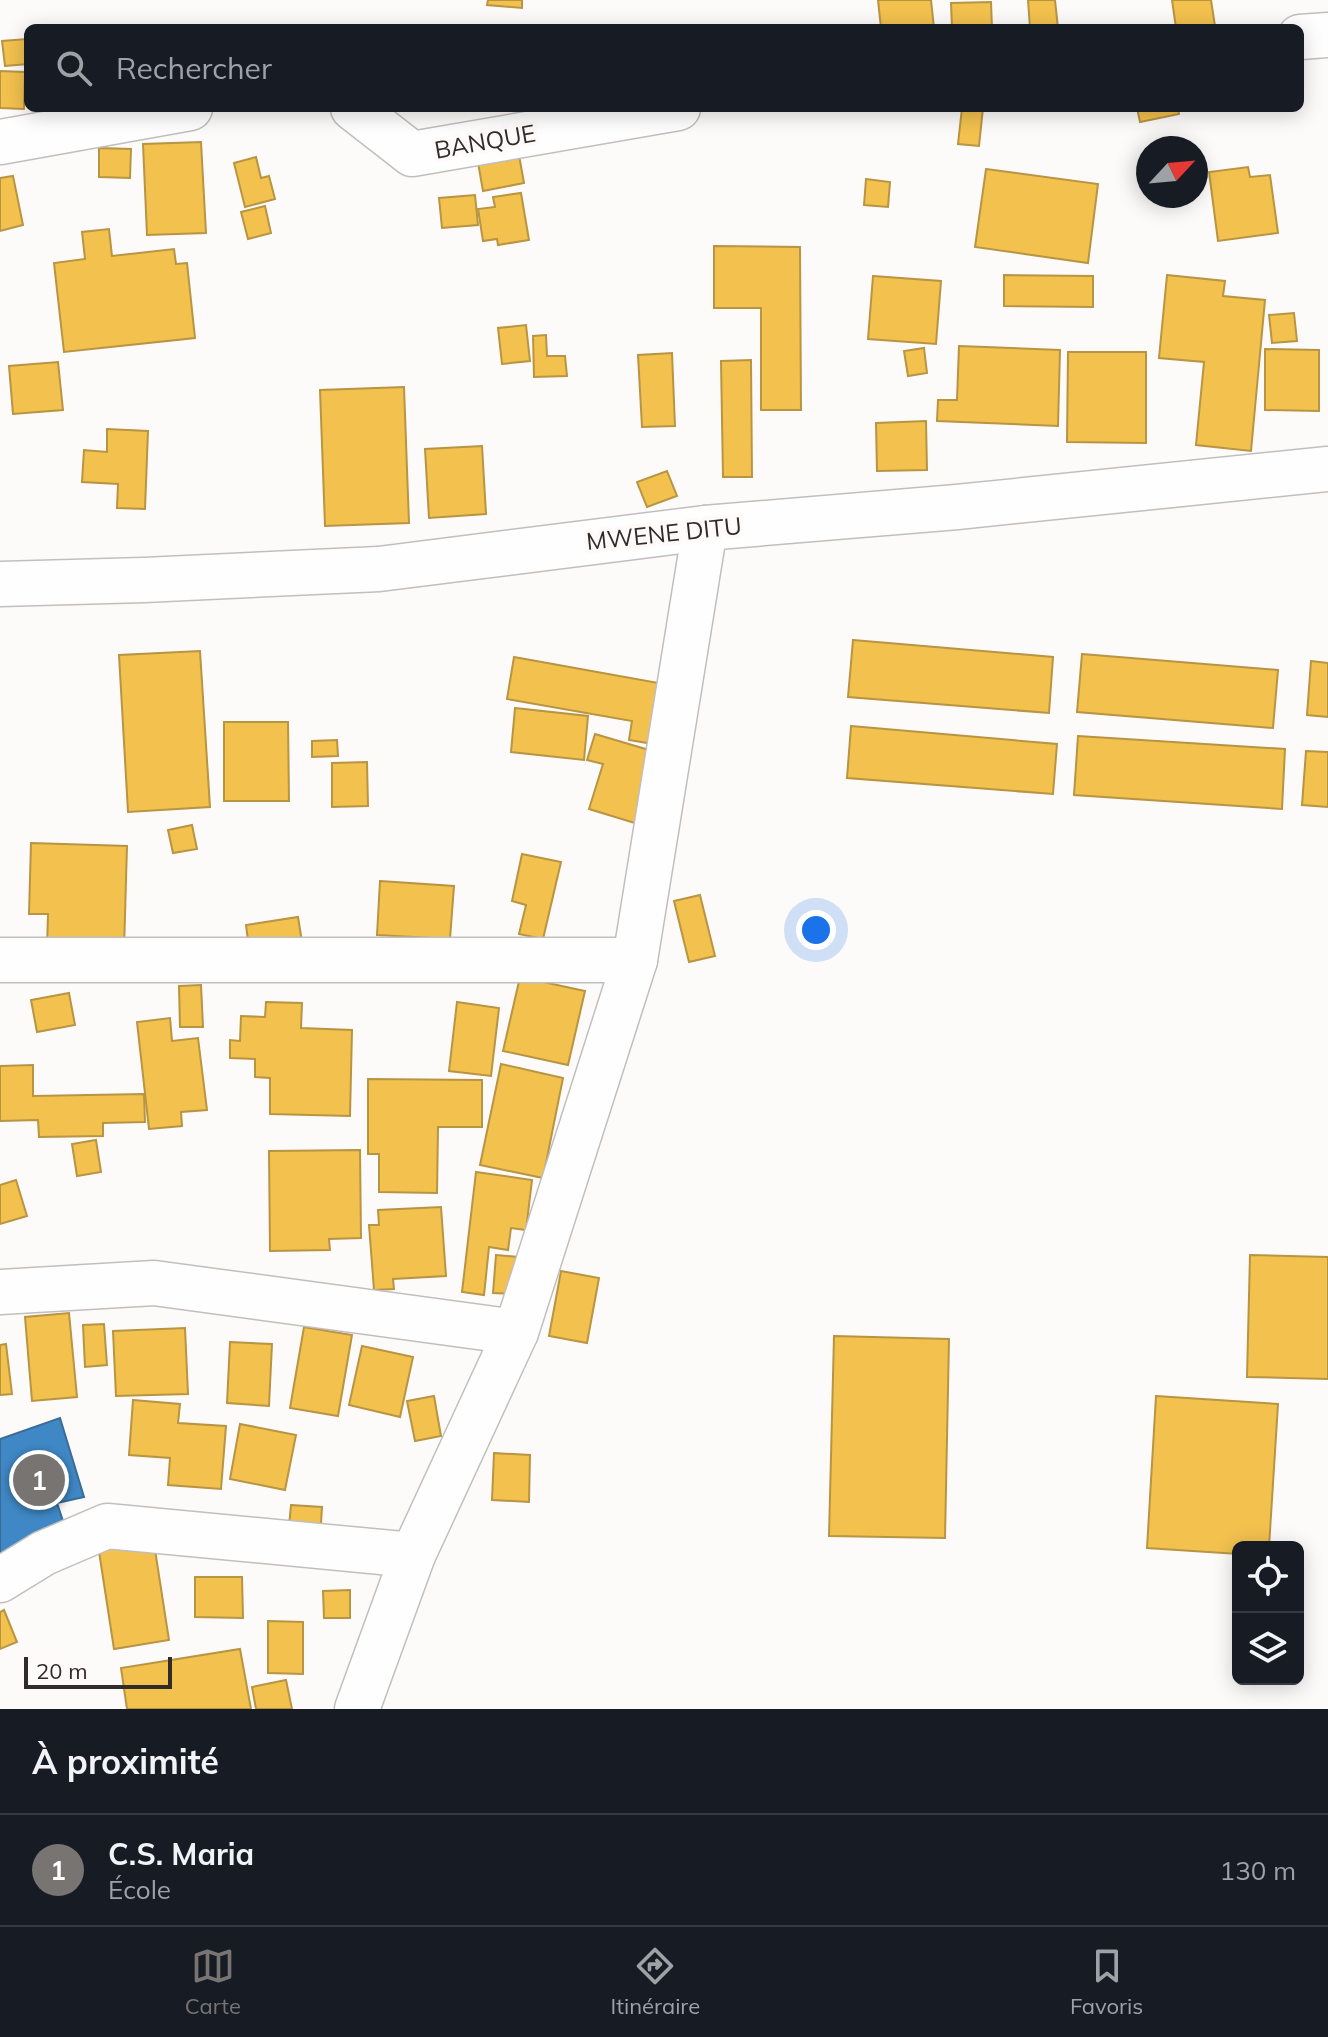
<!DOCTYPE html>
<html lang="fr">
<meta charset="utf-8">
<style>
body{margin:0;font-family:Mulish,sans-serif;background:#242831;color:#f1f3f6}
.controls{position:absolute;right:24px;bottom:24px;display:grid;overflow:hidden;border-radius:12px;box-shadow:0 4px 20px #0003}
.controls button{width:72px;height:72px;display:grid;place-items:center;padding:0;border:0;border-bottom:2px solid #363941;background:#171b24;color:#f1f3f6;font:40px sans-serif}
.compass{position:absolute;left:1136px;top:136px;width:72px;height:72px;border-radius:50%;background:#171b24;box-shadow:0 4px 20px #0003;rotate:64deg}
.scale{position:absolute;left:24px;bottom:20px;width:148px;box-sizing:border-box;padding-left:8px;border:4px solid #312b29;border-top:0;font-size:22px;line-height:28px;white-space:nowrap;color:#312b29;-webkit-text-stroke:6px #fdfaf9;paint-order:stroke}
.you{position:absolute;left:816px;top:930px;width:28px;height:28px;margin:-20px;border:6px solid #fff;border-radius:50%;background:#1a73e8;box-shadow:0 0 0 12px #1a73e833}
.badge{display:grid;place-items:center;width:52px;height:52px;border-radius:50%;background:#787472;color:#fff;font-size:26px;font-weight:700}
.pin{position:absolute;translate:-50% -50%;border:4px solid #fff;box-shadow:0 2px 8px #0006}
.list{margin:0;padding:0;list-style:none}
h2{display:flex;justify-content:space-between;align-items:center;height:104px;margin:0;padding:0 32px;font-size:34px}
h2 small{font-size:26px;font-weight:400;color:#9ea1a6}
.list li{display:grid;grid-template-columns:52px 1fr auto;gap:24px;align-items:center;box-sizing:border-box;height:112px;padding:0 32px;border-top:2px solid #363941}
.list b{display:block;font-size:30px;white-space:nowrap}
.list p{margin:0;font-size:26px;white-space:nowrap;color:#9ea1a6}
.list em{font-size:26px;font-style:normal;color:#9ea1a6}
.icon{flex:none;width:44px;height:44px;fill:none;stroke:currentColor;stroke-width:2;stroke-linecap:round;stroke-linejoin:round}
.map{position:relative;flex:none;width:1328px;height:1709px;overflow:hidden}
.search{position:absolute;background:#171b24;box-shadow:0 4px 20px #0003;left:24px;right:24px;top:24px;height:88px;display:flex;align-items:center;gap:20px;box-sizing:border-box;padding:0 28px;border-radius:12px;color:#9ea1a6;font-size:30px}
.sheet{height:216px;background:#171b24}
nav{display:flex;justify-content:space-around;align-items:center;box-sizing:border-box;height:112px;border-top:2px solid #363941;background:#171b24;font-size:22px;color:#9ea1a6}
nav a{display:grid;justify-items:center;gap:4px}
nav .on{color:#787472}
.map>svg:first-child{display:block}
</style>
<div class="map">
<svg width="1328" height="1709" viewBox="0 0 1328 1709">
<rect width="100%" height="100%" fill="#fcfbfa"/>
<g fill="#f2c14e" stroke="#b89443" stroke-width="2">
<polygon points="488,0 522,0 522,8 487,5"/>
<polygon points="878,0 931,0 934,28 881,28"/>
<polygon points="1028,0 1055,0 1058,28 1030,28"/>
<polygon points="1172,0 1211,0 1215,26 1176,28"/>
<polygon points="991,2 992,28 952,28 951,3"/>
<polygon points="27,39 28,64 5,66 2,41"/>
<polygon points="0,71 25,72 24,109 0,108"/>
<polygon points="962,108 983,108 979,146 958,144"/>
<polygon points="1137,108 1178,108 1179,114 1140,122"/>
<polygon points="201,142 206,233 147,235 143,144"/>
<polygon points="517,144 524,183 483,191 476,151"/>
<polygon points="99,148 131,149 130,178 99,177"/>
<polygon points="256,157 261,178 269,176 275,199 245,207 234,163"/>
<polygon points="1248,167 1250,177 1270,175 1278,233 1218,241 1209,172"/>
<polygon points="986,169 1098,184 1088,263 975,247"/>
<polygon points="13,176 23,225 0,231 0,178"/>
<polygon points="866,179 890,182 888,207 864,205"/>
<polygon points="521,193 529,240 498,245 497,239 483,241 478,209 495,207 493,197"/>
<polygon points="475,195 478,225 442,228 439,198"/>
<polygon points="265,206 271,233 248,239 241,212"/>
<polygon points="109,229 112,256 174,249 176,264 187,263 195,338 64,352 54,263 85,259 82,232"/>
<polygon points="714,246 800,247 801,410 761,410 761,308 714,308"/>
<polygon points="1004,275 1093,276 1093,307 1004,306"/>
<polygon points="1167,275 1225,281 1223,296 1265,300 1251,451 1196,445 1204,362 1159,358"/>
<polygon points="873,276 941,281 936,344 868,339"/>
<polygon points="1294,313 1297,341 1272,343 1269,315"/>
<polygon points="526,325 530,361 502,364 498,328"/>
<polygon points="546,335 547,356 565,356 567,376 534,377 533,336"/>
<polygon points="959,346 1060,350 1058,426 937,421 938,400 957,400"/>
<polygon points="924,348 927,373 908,376 904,351"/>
<polygon points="1265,349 1319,350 1319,411 1265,410"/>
<polygon points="1068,352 1146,352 1146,443 1067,442"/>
<polygon points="672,353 675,426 642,427 638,355"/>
<polygon points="751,360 752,477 723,477 721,361"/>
<polygon points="58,362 63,410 13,414 9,366"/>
<polygon points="404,387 409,523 325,526 320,390"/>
<polygon points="926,421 927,470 877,471 876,423"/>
<polygon points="107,429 148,431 145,509 117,508 118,484 82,482 84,450 107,452"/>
<polygon points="482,446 486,514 429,518 425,449"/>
<polygon points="667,471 677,496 647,507 637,482"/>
<polygon points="853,640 1053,657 1049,713 848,697"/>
<polygon points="200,651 210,807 128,812 119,655"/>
<polygon points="1082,654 1278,670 1273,728 1077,712"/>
<polygon points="514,657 664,684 653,744 629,740 632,721 507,699"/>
<polygon points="1311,661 1328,663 1328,717 1307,715"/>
<polygon points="515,708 588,716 584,760 511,752"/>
<polygon points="224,722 288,722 289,801 224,801"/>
<polygon points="851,726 1057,744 1053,794 847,778"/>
<polygon points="595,734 659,753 638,824 589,809 603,764 587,760"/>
<polygon points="1078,736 1285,749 1282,809 1074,795"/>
<polygon points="337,740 338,756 312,757 312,741"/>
<polygon points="1306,751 1328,752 1328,807 1302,805"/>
<polygon points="367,762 368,806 332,807 332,763"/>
<polygon points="192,825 197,849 173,853 168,830"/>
<polygon points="31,843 127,846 124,950 47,947 48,914 29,914"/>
<polygon points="522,854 561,862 543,939 519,934 526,905 512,901"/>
<polygon points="380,881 454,886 450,939 377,935"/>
<polygon points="700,895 715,956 689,962 674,901"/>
<polygon points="298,917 303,948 250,956 246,925"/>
<polygon points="520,977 585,991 568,1065 503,1051"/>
<polygon points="201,985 203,1027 180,1027 179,986"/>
<polygon points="69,993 75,1025 37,1032 31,1000"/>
<polygon points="266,1002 302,1003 301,1028 352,1030 350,1116 270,1114 270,1078 255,1077 255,1059 230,1058 230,1040 240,1041 241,1016 265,1017"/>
<polygon points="457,1002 499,1008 491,1076 449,1071"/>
<polygon points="170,1018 172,1041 198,1038 207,1110 181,1112 182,1126 149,1129 137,1022"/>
<polygon points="501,1064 563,1078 543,1178 480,1165"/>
<polygon points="33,1065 33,1096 144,1094 145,1122 103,1123 103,1136 39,1137 38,1120 0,1121 0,1066"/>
<polygon points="368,1079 482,1080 482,1127 438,1127 437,1193 379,1192 379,1154 368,1154"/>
<polygon points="96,1140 101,1172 77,1176 72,1144"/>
<polygon points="360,1150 361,1238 329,1239 330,1250 270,1251 269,1151"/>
<polygon points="476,1172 532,1180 526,1230 511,1228 508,1250 489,1247 484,1295 462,1292"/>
<polygon points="16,1180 27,1216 0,1224 0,1185"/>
<polygon points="441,1207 446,1276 393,1279 394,1289 374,1290 369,1225 379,1225 378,1210"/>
<polygon points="496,1255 518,1257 516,1294 493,1293"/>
<polygon points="1250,1255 1328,1257 1328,1379 1247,1377"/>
<polygon points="561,1271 599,1278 587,1343 549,1336"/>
<polygon points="69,1313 77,1397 32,1401 25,1317"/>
<polygon points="104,1324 107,1365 85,1367 83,1325"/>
<polygon points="304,1327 352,1335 338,1416 290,1408"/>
<polygon points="185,1328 188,1394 116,1396 113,1331"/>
<polygon points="834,1336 949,1339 945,1538 829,1536"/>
<polygon points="230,1342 272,1344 269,1406 227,1403"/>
<polygon points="6,1344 12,1394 0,1395 0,1345"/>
<polygon points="362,1346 413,1357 400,1417 349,1405"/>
<polygon points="434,1396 441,1436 415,1441 407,1401"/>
<polygon points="1156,1396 1278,1404 1269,1547 1238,1547 1238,1554 1147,1548"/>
<polygon points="133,1400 180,1404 178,1423 226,1426 221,1489 168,1485 170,1458 129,1455"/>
<polygon points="240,1424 296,1435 285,1490 230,1479"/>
<polygon points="494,1453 530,1455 529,1502 492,1500"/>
<polygon points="291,1505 322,1507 320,1540 288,1537"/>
<polygon points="153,1537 169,1640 114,1649 98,1545"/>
<polygon points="195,1577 242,1577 243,1618 195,1617"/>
<polygon points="350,1590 350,1618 324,1618 323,1591"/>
<polygon points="4,1610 17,1642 0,1649 0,1612"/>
<polygon points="268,1621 303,1622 303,1674 268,1673"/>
<polygon points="240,1649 251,1709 127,1709 121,1668"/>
<polygon points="286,1680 292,1709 256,1709 252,1687"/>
</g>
<polygon fill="#3f88c5" stroke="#3b6c96" stroke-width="2" points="60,1418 84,1497 57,1503 65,1527 0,1559 0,1439"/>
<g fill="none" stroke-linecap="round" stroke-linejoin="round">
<defs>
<g id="street">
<polyline points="1300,37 1328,35"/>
<polyline points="353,108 412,154 678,108"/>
<polyline points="0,142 190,108"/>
<polyline points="0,584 144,580 379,569 705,528 957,507 1328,469"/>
<polyline points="0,960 635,960"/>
<polyline points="0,1292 154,1283 516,1332"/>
<polyline points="0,1580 44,1553 107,1526 413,1555"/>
<polyline points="357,1709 413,1555 516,1332 635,960 705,528"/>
</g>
</defs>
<use href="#street" stroke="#c1bebe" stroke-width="47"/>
<use href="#street" stroke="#fffefe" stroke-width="44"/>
</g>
<g text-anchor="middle" stroke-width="8" stroke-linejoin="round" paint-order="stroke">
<g font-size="24" fill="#312b29" stroke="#fdfaf9">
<text transform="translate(485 142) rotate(-10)" y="8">BANQUE</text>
<text transform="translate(664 534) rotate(-6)" y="8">MWENE DITU</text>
</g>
</g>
</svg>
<div class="controls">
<button><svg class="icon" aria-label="locate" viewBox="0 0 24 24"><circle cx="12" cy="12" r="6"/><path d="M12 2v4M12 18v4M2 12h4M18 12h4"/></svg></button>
<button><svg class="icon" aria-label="layers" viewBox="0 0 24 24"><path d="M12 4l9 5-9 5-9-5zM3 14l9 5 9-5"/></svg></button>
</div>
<svg class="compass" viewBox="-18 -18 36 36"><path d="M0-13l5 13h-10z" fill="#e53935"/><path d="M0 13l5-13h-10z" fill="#9ea1a6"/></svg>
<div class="scale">20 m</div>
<div class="you"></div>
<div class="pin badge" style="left:39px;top:1480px">1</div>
<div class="search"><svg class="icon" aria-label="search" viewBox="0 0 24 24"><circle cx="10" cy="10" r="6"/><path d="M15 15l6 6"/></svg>Rechercher</div>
</div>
<section class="sheet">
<h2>À proximité<small></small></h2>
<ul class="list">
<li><span class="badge">1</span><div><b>C.S. Maria</b><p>École</p></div><em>130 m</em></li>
</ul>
</section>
<nav>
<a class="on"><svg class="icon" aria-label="map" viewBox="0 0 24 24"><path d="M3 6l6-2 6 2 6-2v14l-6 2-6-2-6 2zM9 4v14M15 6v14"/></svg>Carte</a>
<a><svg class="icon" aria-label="directions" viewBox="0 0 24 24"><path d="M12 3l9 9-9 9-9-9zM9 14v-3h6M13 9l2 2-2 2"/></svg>Itinéraire</a>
<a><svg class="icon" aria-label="saved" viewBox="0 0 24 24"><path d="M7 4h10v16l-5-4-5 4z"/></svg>Favoris</a>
</nav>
